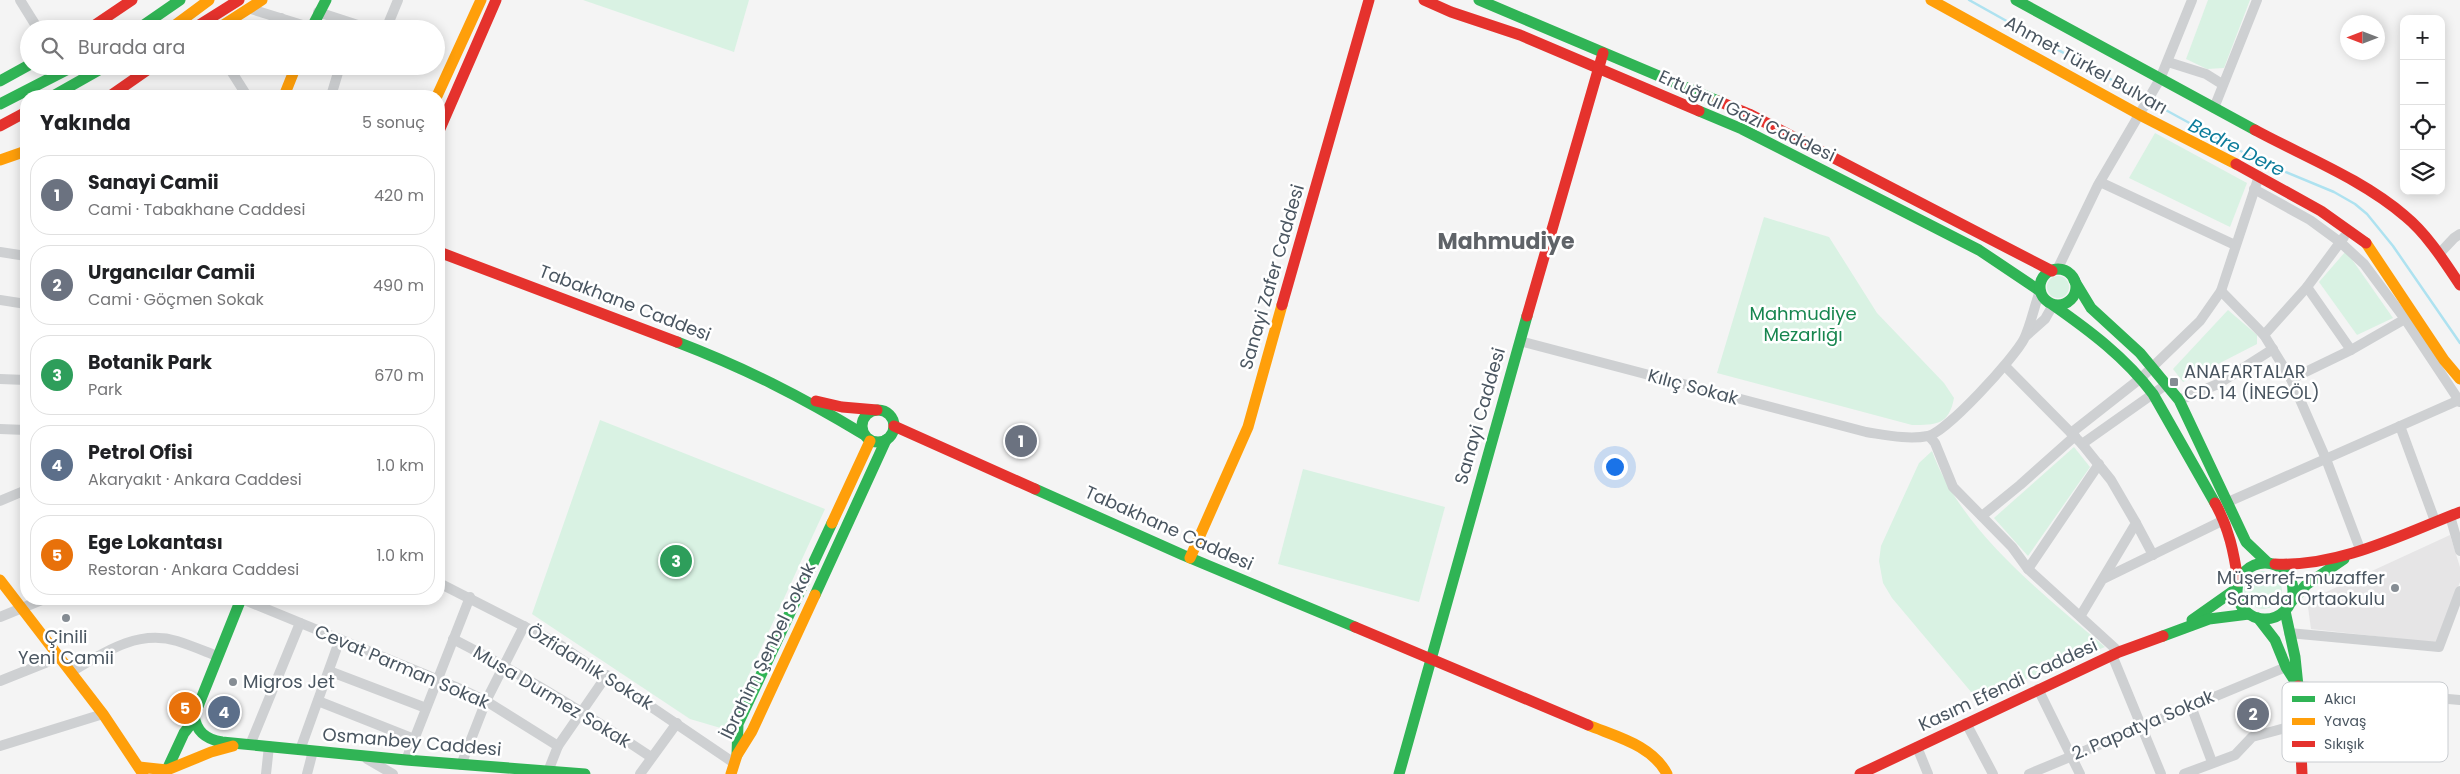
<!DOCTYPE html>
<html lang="tr">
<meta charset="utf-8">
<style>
body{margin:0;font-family:Poppins,sans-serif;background:#f2f2f2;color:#202124}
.controls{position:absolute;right:15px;top:15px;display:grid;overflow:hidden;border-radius:10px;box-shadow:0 2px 12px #0003}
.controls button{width:45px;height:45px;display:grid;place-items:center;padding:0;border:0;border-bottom:1px solid #e0e0e0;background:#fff;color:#202124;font:25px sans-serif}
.compass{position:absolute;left:2340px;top:15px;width:45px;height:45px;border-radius:50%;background:#fff;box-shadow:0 2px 12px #0003;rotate:270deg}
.you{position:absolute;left:1614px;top:466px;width:18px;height:18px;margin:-12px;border:4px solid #fff;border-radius:50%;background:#1a73e8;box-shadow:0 0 0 8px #1a73e833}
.badge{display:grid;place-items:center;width:32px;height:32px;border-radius:50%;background:#868d94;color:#fff;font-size:16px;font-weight:700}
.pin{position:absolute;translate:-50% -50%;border:2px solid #fff;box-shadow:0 1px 5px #0006}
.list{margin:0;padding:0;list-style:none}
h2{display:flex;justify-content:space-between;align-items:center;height:65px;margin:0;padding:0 20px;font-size:21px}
h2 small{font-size:16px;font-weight:400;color:#757577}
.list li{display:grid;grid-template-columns:32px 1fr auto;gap:15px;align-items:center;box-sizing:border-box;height:80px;margin:0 10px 10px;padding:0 10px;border:1px solid #e0e0e0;border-radius:20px}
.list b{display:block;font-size:19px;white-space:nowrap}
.list p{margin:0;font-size:16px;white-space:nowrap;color:#757577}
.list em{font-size:16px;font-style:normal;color:#757577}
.icon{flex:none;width:28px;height:28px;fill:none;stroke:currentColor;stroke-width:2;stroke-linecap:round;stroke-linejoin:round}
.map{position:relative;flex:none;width:2460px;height:774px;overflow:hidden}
.search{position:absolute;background:#fff;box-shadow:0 2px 12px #0003;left:20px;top:20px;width:425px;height:55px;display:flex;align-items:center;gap:12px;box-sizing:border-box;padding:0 18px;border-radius:28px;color:#757577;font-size:19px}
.panel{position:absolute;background:#fff;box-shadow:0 2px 12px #0003;left:20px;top:90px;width:425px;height:515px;border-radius:20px}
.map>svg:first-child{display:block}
</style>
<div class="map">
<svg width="2460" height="774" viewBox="0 0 2460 774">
<rect width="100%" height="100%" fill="#f4f4f4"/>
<polygon fill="#e6e5e6" points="2450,535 2460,567 2460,582 2437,643 2311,629 2308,607 2311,599"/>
<g fill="#d9f2e3">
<polygon points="583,0 749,0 734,52"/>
<polygon points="2208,0 2250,0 2224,68 2207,69 2186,59"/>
<polygon points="2155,133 2247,183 2230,227 2129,178"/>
<path d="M1764,217L1829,237L1877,313L1944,383L1954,398C1949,425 1936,425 1912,425L1717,373Z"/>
<polygon points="2346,251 2393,318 2357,335 2319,282"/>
<circle cx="2058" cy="287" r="11"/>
<polygon points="2228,310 2257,335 2257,344 2183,382 2173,369"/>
<polygon points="600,420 825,509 724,729 690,719 532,614"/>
<polygon points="2074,447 2090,467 2028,556 1994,518"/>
<path d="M1932,451C1961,531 2042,593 2105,647L1977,699L1892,598L1883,583L1879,561L1881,546L1919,463Z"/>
<polygon points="1303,469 1445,507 1419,602 1278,564"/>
<circle cx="2263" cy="590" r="19"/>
</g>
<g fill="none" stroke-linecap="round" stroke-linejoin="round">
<g stroke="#aee2f0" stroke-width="2.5">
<polyline points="1969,0 2146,99"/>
<polyline points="2151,102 2259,161 2334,192 2355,204 2367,214 2393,246 2460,343"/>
</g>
<g stroke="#ced0d2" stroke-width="10">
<polyline points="20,0 38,29"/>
<polyline points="251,9 312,28"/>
<polyline points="318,12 370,29"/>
<polyline points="267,29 281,18"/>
<polyline points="386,29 398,0"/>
<polyline points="2168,62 2206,74 2222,84"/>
<polyline points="228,66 247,96"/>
<polyline points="331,96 340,66"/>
<polyline points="2214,108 2257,0"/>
<polyline points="2100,182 2235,245"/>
<polyline points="2254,189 2310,220 2340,242 2364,264 2405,319 2460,402"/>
<polyline points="0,252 26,256"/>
<polyline points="2439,254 2454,238 2460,234"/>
<polyline points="2057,270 2098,185 2160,79 2192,0"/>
<polyline points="2307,287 2351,350"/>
<polyline points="2221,291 2264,335 2291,379 2326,459 2360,549"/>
<polyline points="0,300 26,304"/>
<polyline points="2264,335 2307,287 2344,237"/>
<polyline points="2026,336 2045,319 2053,305"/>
<path d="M1520,341L1866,432C1886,435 1908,440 1928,436C1946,433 2015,357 2024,339C2031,324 2034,307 2040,291"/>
<polyline points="2005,366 2082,444 2111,480 2136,523 2081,615"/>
<polyline points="0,379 26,380"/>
<polyline points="2291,379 2351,350 2405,319"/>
<polyline points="2179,400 2218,384 2273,349"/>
<polyline points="2400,426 2435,521"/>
<polyline points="0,429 26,430"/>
<polyline points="2071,433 2141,378 2200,321 2221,291 2259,176"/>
<polyline points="1929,436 1935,443 1953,487 2012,547 2028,569 2119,652"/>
<polyline points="2082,444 2167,384"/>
<polyline points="0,501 26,490"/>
<polyline points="2228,502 2459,400"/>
<polyline points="1982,516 2020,485 2075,436"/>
<polyline points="2450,516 2460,551"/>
<polyline points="2136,523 2153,555"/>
<polyline points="2028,569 2099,464"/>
<polyline points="2105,578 2224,520"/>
<polyline points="439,583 557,643 734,763"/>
<polyline points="242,599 461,689 486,701 558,746"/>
<polyline points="0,617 44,599"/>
<polyline points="2289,633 2439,647 2460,591"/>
<path d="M453,639C522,674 587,714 651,757"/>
<polyline points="2112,655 2161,774"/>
<polyline points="329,671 426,708"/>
<path d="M71,672C103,653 137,629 177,641C190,645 204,651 217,656"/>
<polyline points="0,681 60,657"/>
<polyline points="2298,686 2460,700"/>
<polyline points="2038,689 2080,774"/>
<polyline points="318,701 414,739"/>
<polyline points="2191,706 2212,762"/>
<polyline points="1966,723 1993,774"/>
<polyline points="250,745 300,623"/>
<polyline points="0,746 103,714"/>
<polyline points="1917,747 1928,774"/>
<polyline points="300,750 340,639"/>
<polyline points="367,759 393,774"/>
<polyline points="406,760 470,597"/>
<polyline points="461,765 486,701 524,626"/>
<polyline points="266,774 269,746"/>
<polyline points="307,774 313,751"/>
<polyline points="547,774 558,746 607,675"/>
<polyline points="640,774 677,723"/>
<polyline points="2029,774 2286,667"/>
<polyline points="2184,774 2235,755 2252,737 2300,724"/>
</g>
<g stroke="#30b455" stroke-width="11">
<polyline points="1479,0 1718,101"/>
<polyline points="2016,0 2255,130"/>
<polyline points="138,29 180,0"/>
<polyline points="311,29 326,0"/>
<polyline points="0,81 29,65"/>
<polyline points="53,96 106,66"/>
<polyline points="0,104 74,66"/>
<polyline points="1699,111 1742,129 1979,250 2040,291"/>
<circle cx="2058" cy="287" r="18"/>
<polyline points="2074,280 2091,308 2140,353 2179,400 2246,542 2267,562"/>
<path d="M2053,305C2090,331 2125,357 2153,394L2215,503"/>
<path d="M677,342C745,368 800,396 863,434"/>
<circle cx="878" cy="426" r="16"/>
<polyline points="1035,489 1183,555 1355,627"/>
<circle cx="2265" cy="591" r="28"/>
<polyline points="815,595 886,440"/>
<polyline points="2291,602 2306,585 2344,559"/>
<polyline points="2258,618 2275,640 2286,667 2298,686 2295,657 2285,611"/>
<polyline points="2192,620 2236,589"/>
<polyline points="2163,636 2209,619 2249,614"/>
<path d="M194,715C196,732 206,739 222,742L406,760L585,774"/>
<polyline points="737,755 738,724 832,523"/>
<polyline points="165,774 184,733 191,724 241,599"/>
<polyline points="1399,774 1527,316"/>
</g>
<g stroke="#ff9f0a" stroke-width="11">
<polyline points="1931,0 2140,115 2236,164"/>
<polyline points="170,29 209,0"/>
<polyline points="217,29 262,0"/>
<polyline points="284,96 296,66"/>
<polyline points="437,96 481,0"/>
<polyline points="0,160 26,151"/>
<polyline points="2366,243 2444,360 2460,379"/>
<polyline points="832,523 870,441"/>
<polyline points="1190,558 1248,427 1282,305"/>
<polyline points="0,580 103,714 143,774"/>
<path d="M1588,725C1617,737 1652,745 1667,774"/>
<polyline points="139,767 167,770 211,752 233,746"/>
<polyline points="731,774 737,755 752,731 815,595"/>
</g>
<g stroke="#e5322d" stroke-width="11">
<polyline points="1424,0 1451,12 1520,35 1699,111"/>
<polyline points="89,29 132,0"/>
<polyline points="193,29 239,0"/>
<polyline points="110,96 153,66"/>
<polyline points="1718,101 1749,114 2052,271"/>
<polyline points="0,126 26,112"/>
<path d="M2255,130C2305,157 2362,179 2405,216C2427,234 2444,261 2460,285"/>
<polyline points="439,131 496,0"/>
<polyline points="2236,164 2321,211 2366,243"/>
<polyline points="439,252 677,342"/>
<polyline points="1282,305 1369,0"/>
<polyline points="1527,316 1603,53"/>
<polyline points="816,401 842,407 877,410"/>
<polyline points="894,426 1035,489"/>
<path d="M2215,503C2229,528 2234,553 2238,581"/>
<path d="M2275,564C2339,567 2401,535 2460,512"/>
<polyline points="1355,627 1588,725"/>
<polyline points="2298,686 2302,774"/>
<polyline points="1860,774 2119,652 2163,636"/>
</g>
</g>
<g fill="#868d94" stroke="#fff" stroke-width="2">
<rect x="2169" y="377" width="10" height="10" rx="2.5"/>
<circle cx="2395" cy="588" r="5"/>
<circle cx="66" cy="618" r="5"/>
<circle cx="233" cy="682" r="5"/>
</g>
<g text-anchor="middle" stroke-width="5" stroke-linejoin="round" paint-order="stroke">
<g font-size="18" fill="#4a5661" stroke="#fff">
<text transform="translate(2086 65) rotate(29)" y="6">Ahmet Türkel Bulvarı</text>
<text transform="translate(1747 116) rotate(25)" y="6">Ertuğrul Gazi Caddesi</text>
<text transform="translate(1272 277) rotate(-74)" y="6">Sanayi Zafer Caddesi</text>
<text transform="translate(625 303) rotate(21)" y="6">Tabakhane Caddesi</text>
<text transform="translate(1693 387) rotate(15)" y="6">Kılıç Sokak</text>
<text transform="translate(1480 416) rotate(-74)" y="6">Sanayi Caddesi</text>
<text transform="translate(1169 528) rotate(24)" y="6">Tabakhane Caddesi</text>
<text transform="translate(768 651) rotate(-64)" y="6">İbrahim Şenbel Sokak</text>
<text transform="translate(402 667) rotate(23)" y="6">Cevat Parman Sokak</text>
<text transform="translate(590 667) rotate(32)" y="6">Özfidanlık Sokak</text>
<text transform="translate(2008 685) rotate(-25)" y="6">Kasım Efendi Caddesi</text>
<text transform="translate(552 697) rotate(31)" y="6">Musa Durmez Sokak</text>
<text transform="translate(2143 725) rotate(-23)" y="6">2. Papatya Sokak</text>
<text transform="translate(412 742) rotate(5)" y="6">Osmanbey Caddesi</text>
</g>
<g font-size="18" fill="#17864f" stroke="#fff">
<text x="1803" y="320">Mahmudiye<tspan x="1803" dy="21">Mezarlığı</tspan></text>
</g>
<g font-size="18" fill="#4a5661" stroke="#fff" text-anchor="start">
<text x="2184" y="378">ANAFARTALAR<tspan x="2184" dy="21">CD. 14 (İNEGÖL)</tspan></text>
<text x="2385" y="584" text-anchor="end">Müşerref-muzaffer<tspan x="2385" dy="21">Samda Ortaokulu</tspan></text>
<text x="66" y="643" text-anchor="middle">Çinili<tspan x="66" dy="21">Yeni Camii</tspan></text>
<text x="243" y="688">Migros Jet</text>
</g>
<g font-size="19" font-style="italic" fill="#0c7c9b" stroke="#fff">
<text transform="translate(2237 147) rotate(27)" y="7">Bedre Dere</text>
</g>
<g font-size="22" font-weight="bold" fill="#5f6368" stroke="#fff">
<text x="1506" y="249">Mahmudiye</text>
</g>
</g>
<rect x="2282" y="682" width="166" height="80" rx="8" fill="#fff" stroke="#c9ccd0" stroke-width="1"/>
<rect x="2292" y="696" width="23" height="6" fill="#30b455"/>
<rect x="2292" y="718" width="23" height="7" fill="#ff9f0a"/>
<rect x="2292" y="741" width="23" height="6" fill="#e5322d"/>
<g font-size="14" fill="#4a5661">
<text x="2324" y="704">Akıcı</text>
<text x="2324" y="726">Yavaş</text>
<text x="2324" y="749">Sıkışık</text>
</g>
</svg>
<div class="controls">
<button>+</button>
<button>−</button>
<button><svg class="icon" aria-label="locate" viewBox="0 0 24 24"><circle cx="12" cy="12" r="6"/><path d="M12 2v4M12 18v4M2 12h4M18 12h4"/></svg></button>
<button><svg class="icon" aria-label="layers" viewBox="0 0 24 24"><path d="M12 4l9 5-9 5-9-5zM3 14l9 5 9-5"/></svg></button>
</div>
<svg class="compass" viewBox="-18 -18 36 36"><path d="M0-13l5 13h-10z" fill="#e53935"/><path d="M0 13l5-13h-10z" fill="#757577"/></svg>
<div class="you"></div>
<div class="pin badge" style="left:1021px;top:441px;background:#6b7280">1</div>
<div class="pin badge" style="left:2253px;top:714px;background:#6b7280">2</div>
<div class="pin badge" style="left:676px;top:561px;background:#2e9e5b">3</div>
<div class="pin badge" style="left:224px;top:712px;background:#5c6f8a">4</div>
<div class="pin badge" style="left:185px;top:708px;background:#e8710a">5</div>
<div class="search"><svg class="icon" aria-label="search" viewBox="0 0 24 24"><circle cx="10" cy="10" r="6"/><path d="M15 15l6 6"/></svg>Burada ara</div>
<section class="panel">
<h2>Yakında<small>5 sonuç</small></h2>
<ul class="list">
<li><span class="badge" style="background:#6b7280">1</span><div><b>Sanayi Camii</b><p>Cami · Tabakhane Caddesi</p></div><em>420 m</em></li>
<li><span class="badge" style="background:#6b7280">2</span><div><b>Urgancılar Camii</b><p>Cami · Göçmen Sokak</p></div><em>490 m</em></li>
<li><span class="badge" style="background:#2e9e5b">3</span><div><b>Botanik Park</b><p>Park</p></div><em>670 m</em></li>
<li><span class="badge" style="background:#5c6f8a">4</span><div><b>Petrol Ofisi</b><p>Akaryakıt · Ankara Caddesi</p></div><em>1.0 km</em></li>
<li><span class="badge" style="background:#e8710a">5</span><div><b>Ege Lokantası</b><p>Restoran · Ankara Caddesi</p></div><em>1.0 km</em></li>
</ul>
</section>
</div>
